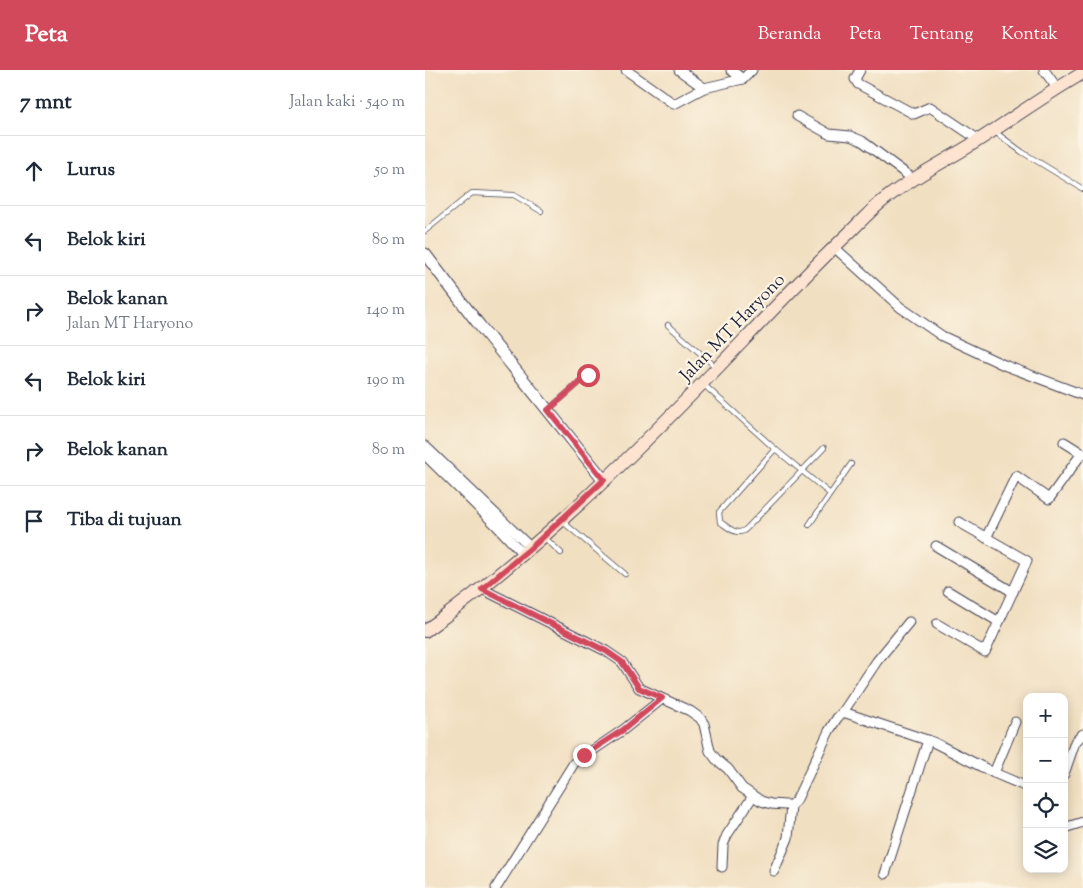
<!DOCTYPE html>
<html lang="id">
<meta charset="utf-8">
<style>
body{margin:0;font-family:"Sorts Mill Goudy",serif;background:#f6f6f7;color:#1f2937}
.controls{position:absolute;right:15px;bottom:15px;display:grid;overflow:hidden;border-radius:10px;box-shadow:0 2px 12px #0003}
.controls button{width:45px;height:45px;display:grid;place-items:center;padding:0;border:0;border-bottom:1px solid #e0e1e3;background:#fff;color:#1f2937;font:25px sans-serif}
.stop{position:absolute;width:15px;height:15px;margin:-11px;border:4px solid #d1495b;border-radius:50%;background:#fff}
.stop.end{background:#d1495b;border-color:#fff;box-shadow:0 1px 5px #0008}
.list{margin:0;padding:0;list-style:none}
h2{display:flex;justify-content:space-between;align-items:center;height:65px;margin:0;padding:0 20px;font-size:21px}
h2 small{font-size:16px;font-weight:400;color:#747a83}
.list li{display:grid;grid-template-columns:32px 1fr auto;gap:15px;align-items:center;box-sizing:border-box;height:70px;padding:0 20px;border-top:1px solid #e0e1e3}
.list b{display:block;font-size:19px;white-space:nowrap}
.list p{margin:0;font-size:16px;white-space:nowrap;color:#747a83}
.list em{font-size:16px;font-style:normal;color:#747a83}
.icon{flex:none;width:28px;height:28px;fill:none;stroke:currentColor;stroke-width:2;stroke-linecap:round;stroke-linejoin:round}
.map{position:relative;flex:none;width:658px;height:818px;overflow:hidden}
header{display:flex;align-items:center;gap:30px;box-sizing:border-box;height:70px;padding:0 25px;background:#d1495b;color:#fff}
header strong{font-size:24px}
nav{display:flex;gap:28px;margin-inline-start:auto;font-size:18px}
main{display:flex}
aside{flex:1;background:#fff}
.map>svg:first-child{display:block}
</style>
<header>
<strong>Peta</strong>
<nav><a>Beranda</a><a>Peta</a><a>Tentang</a><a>Kontak</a></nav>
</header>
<main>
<aside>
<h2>7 mnt<small>Jalan kaki · 540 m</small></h2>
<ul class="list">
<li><svg class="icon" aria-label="ahead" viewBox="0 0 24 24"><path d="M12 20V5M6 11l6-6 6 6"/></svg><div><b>Lurus</b></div><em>50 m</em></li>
<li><svg class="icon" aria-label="left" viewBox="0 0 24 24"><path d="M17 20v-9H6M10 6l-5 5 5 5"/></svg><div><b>Belok kiri</b></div><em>80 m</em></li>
<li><svg class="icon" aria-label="right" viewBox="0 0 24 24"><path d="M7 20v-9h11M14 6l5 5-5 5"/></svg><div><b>Belok kanan</b><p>Jalan MT Haryono</p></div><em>140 m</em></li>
<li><svg class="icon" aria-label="left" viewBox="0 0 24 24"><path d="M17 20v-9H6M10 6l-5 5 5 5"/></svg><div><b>Belok kiri</b></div><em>190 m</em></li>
<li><svg class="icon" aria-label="right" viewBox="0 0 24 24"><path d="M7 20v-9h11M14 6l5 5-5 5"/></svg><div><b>Belok kanan</b></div><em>80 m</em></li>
<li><svg class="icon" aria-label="arrive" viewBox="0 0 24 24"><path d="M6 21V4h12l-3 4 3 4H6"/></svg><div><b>Tiba di tujuan</b></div></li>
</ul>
</aside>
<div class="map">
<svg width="658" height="818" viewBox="0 0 658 818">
<rect width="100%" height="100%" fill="#fcf5e5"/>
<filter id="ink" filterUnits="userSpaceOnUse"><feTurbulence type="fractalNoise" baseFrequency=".02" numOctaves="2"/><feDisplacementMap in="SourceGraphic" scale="10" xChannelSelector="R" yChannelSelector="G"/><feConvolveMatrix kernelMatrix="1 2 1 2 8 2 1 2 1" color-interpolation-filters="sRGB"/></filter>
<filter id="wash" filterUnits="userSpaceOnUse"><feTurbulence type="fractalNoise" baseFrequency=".0096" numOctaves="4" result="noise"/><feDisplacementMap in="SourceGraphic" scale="20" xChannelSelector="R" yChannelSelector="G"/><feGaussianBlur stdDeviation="1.12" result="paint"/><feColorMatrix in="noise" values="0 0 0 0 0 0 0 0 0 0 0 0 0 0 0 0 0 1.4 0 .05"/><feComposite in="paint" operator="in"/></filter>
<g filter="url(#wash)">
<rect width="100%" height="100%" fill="#f1dfc1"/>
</g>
<g filter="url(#ink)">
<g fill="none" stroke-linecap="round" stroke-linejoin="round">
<defs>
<g id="service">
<polyline points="570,62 597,82 658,119"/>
<polyline points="0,161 47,123 89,125 116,141"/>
<polyline points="243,255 291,297"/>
<polyline points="278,314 350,379 404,423"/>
<polyline points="123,340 163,305"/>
<path d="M350,379L294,442L295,452C303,457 312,467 321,459L399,378"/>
<polyline points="138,452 200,504"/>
<polyline points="384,455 426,394"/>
<polyline points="119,467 136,483"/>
</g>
<g id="minor">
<polyline points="201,0 249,34 279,18 318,9 327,0"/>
<polyline points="254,0 279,18"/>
<polyline points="306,0 318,9"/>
<polyline points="435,0 430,9 433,14 489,44 505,37 554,70"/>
<polyline points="619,0 632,18"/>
<polyline points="372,46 404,64 425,66 437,71 488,109"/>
<polyline points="409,177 475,237 517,266 579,295 658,325"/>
<polyline points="639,372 658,384"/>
<polyline points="0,376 106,478"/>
<polyline points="0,385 70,454 99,485"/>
<polyline points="561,468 591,406 624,429 657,383"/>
<polyline points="511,476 588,522"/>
<polyline points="57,519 181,581 197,592 214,618 265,641 275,648 279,654 285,681 291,689 303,699 317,718 336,731 346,734 360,735 366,735 371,731 404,661 412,648 418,642 508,672 569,703 602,717"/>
<polyline points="523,521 574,552"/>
<polyline points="512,554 560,582 602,491 534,452"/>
<polyline points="418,642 452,591 484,552"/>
<polyline points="569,703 590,652"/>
<polyline points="639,704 650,672 658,664"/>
<polyline points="639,758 658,752"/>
<polyline points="297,797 298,775 302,765 328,726"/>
<polyline points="349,801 363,768 366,735"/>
<polyline points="460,804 503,670"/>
<polyline points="71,818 149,693 198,660 237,629"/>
</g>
<polyline id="tertiary" points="0,184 55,256 179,410"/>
<path id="secondary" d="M0,561C117,477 219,375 318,271C353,234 388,197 425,162C436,151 447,139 460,129C485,109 513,95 541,78C580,54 618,26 658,3"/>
</defs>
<use href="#service" stroke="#413e4f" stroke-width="6"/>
<use href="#minor" stroke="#413e4f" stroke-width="11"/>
<use href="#tertiary" stroke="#413e4f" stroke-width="13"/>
<use href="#secondary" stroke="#413e4f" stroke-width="14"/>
<use href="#service" stroke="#fff" stroke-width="4.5"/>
<use href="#minor" stroke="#fff" stroke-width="9"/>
<use href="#tertiary" stroke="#fff" stroke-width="11"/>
<use href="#secondary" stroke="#fde4d1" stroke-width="12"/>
</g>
</g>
<g fill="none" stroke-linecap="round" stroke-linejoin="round" filter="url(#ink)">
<polyline stroke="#d1495b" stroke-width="6" points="159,685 198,660 237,628 214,618 197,592 181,581 57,519 106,478 179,410 123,340 163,305"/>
</g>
<g text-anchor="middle" stroke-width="4.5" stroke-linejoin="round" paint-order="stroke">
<g font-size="18" fill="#22223b" stroke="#fcf5e5">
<text transform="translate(307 257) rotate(-46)" y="6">Jalan MT Haryono</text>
</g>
</g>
</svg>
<div class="controls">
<button>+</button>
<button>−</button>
<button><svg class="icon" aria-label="locate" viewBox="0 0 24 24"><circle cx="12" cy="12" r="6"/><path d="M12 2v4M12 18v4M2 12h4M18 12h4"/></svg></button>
<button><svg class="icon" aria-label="layers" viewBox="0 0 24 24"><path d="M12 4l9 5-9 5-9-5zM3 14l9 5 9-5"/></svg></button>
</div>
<div class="stop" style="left:163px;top:305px"></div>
<div class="stop end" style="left:159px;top:685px"></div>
</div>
</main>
